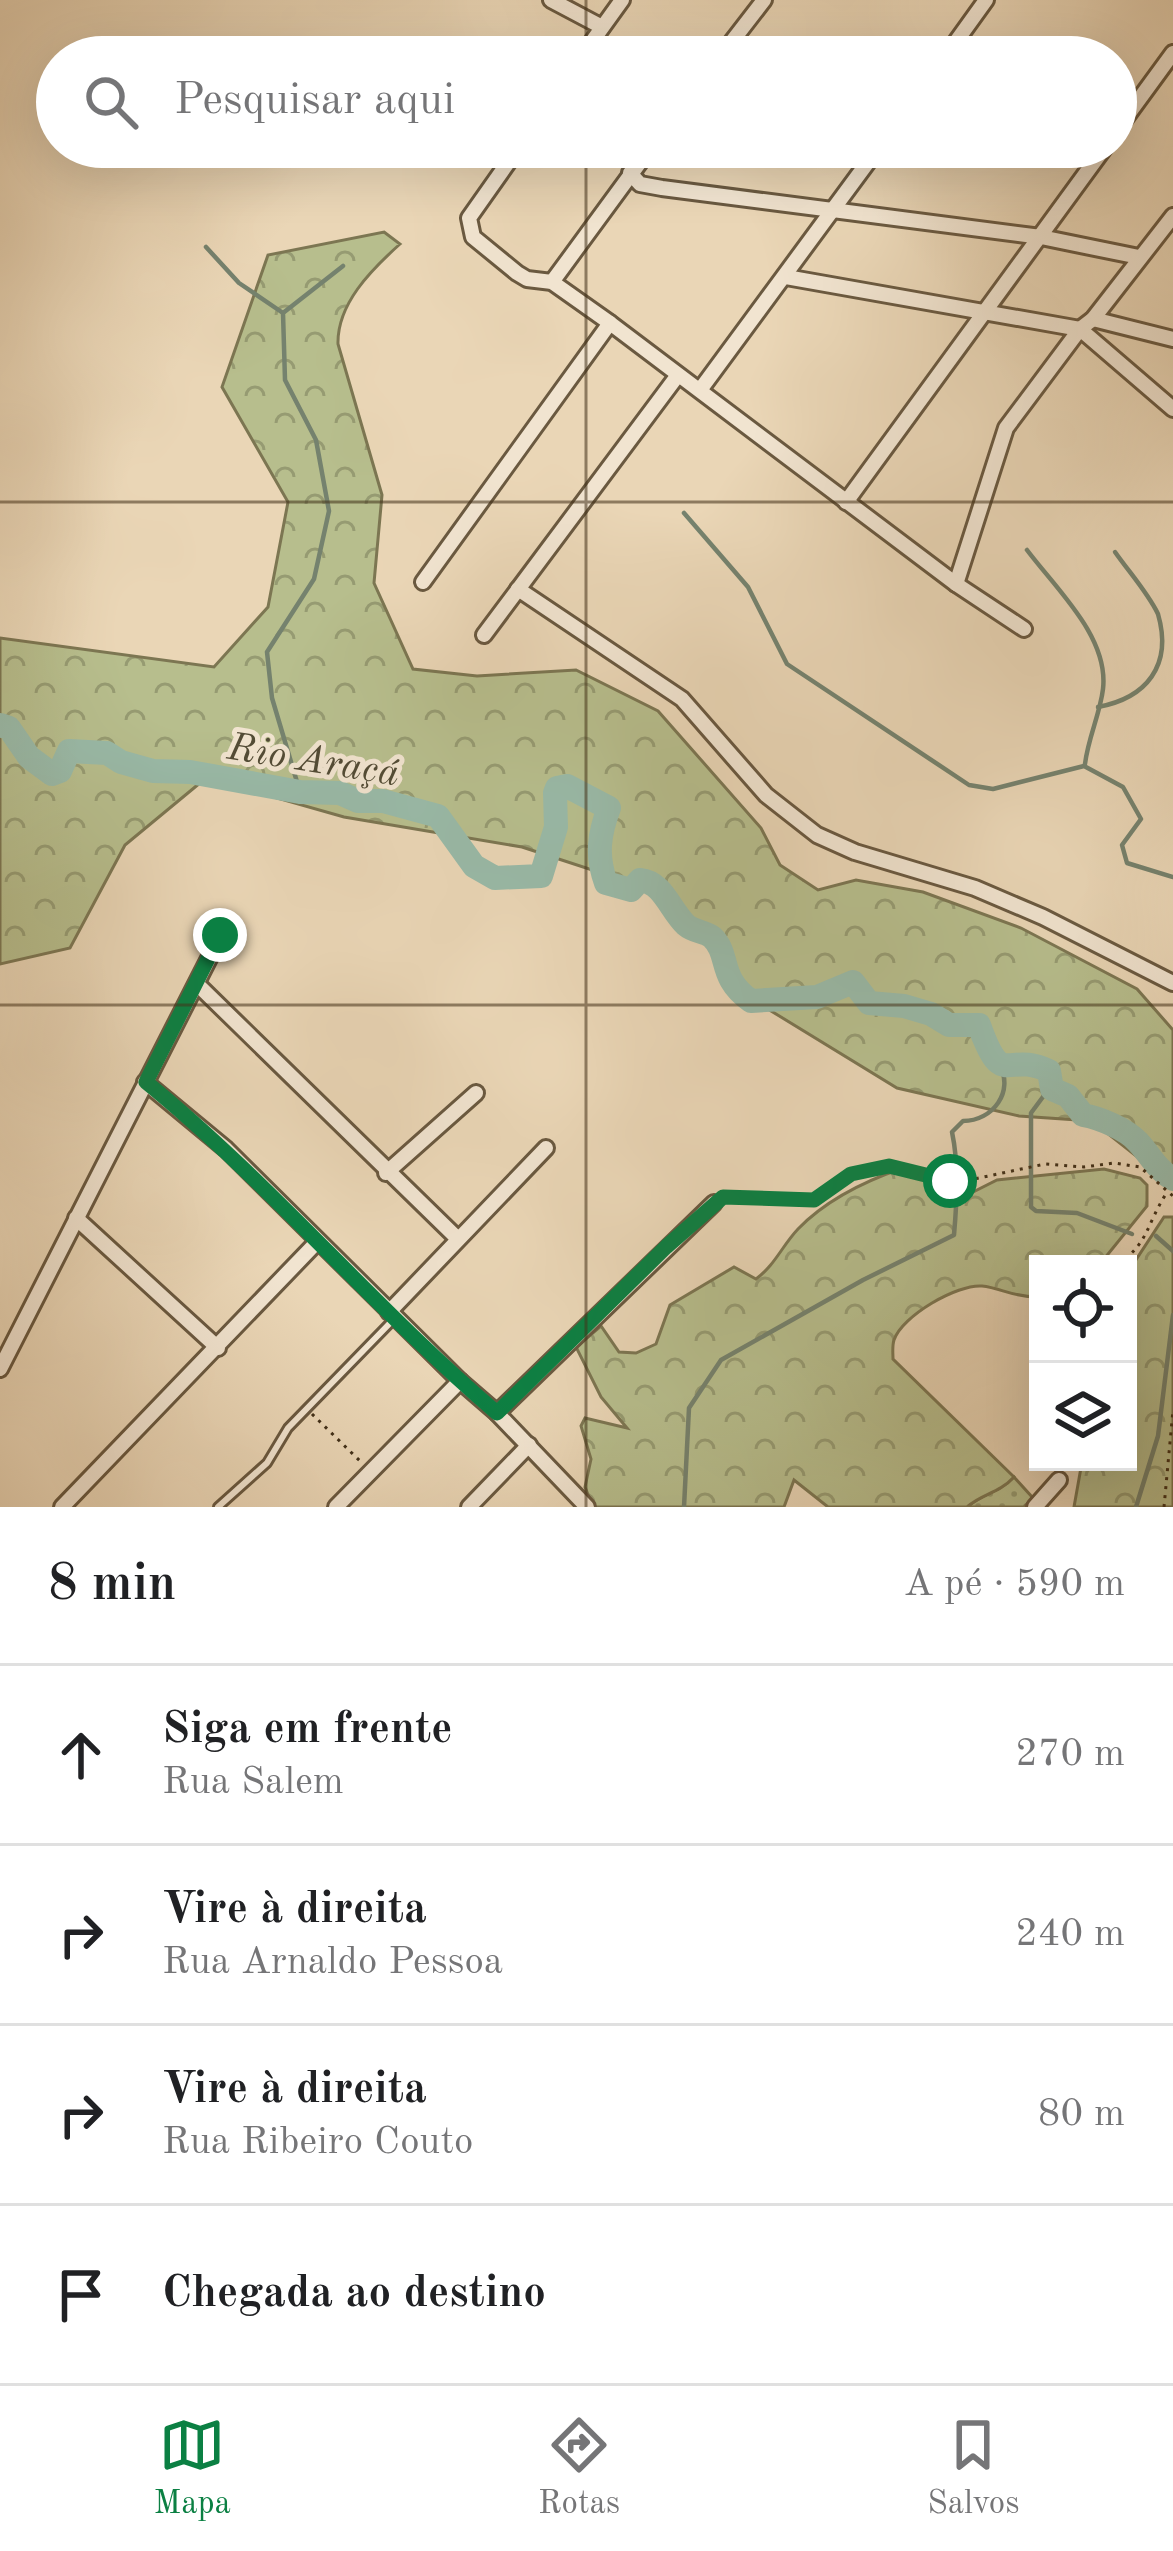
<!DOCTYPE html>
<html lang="pt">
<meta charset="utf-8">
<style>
body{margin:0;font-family:"Old Standard TT",serif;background:#f6f6f6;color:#202124}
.controls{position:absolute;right:36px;bottom:36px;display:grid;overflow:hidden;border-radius:0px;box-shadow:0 12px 48px #0002}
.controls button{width:108px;height:108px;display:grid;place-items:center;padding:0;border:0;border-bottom:3px solid #e0e0e0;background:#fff;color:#202124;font:60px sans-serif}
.stop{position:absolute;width:36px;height:36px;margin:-27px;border:9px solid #0b8043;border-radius:50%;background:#fff}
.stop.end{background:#0b8043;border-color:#fff;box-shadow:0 3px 12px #0008}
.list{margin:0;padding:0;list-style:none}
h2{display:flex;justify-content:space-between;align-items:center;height:156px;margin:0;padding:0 48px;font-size:51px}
h2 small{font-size:39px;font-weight:400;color:#757577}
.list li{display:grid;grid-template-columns:78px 1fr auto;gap:36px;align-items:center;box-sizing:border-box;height:180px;padding:0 48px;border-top:3px solid #e0e0e0}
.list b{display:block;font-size:45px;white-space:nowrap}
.list p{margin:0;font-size:39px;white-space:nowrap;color:#757577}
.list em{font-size:39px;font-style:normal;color:#757577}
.icon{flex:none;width:66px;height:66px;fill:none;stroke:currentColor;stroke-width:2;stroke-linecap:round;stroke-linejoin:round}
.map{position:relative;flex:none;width:1173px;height:1507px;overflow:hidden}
.search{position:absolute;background:#fff;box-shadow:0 12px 48px #0002;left:36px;right:36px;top:36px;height:132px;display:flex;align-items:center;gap:30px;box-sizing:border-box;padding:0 42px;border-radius:66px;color:#757577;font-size:45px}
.sheet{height:876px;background:#fff}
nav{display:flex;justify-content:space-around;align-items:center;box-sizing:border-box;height:168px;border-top:3px solid #e0e0e0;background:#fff;font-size:33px;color:#757577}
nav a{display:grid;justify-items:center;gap:6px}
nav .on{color:#0b8043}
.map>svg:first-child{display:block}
</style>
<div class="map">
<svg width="1173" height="1507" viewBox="0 0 1173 1507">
<defs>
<pattern id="grass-dots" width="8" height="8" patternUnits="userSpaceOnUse" patternTransform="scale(3)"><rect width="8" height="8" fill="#b7be8d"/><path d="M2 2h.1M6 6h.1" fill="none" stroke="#969b72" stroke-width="1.8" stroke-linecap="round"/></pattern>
<pattern id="forest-crowns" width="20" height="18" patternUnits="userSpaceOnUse" patternTransform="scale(3)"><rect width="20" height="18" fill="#b7be8d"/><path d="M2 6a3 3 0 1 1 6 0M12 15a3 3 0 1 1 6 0" fill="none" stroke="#969b72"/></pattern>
</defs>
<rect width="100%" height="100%" fill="#ead6b6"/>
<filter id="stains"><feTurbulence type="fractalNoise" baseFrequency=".00167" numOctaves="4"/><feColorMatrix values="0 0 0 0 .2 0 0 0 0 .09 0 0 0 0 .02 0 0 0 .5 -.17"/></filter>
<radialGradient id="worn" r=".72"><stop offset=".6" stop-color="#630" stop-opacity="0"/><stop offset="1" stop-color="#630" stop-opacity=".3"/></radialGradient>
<path fill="url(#grass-dots)" stroke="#7c7652" stroke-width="3" d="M1014,1477L1033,1498L1024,1507H967C983,1493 998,1494 1014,1477Z"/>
<g fill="url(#forest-crowns)" stroke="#7c7652" stroke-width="3">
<path d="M384,232L400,244C371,270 337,304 338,344L382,495L374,583L413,669L477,676L576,670L658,711L761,828L780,865L818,890L856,880L923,892L1021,928L1137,989L1173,1030V1185L1092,1121L1019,1116L897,1088L745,995L669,895L522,847L344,817L206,778L125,845L70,948L0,964V638L214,667L268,607L288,502L222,387L268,255Z"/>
<path d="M903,1168L935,1176L956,1193H971L997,1180L1104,1169L1140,1178L1147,1185V1206L1100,1264H1038V1297C1012,1297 1001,1288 982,1286C957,1284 902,1316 894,1340C892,1346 893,1353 893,1359L1014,1477C998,1494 983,1493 967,1507H828L794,1480L784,1507H593L585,1487L591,1459L581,1426L585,1418L627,1428L601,1397L576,1347L601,1326L619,1352L636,1353L656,1344L670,1305L734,1267L756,1279C775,1265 782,1246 798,1229C826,1200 865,1181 903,1168Z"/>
<polygon points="1164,1217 1173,1217 1173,1507 1074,1507 1082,1462 1128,1462 1128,1272"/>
</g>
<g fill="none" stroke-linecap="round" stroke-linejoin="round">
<g stroke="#75826e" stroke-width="4.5">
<polyline points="206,247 239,283 283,313"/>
<polyline points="684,513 748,587 787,664 969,785 993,789 1084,766 1123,787 1141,819 1122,845 1127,863 1173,877"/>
<path d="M1027,550C1057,590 1109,637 1103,689C1100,714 1088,738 1085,764"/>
<path d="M1098,707C1146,698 1173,666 1158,614C1148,593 1129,572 1115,552"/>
<polyline points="300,792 272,698 267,652 314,579 329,511 316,440 285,380 283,313 343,266"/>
<polyline points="1051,1086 1031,1113 1031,1207 1036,1211 1077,1213 1132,1234"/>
<polyline points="1156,1236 1173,1251"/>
<path d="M684,1507L689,1408L721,1360L863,1280L954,1235C957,1200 959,1165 952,1132L963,1121C993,1121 1015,1091 999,1064"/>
<polyline points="1136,1507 1158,1436 1173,1315"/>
</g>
<path stroke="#99baa8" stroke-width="24" d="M0,725L9,728L29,757L52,774L60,771L69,751L107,753L121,762L153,771L190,772L300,792L340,793L358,801H383L438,816L474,866L495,878L541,876L556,827L555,793L557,788L567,786L609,808C599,834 596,856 606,883L631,890L640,880C663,882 670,910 686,925C694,932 704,931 712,937C731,955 717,977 751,1001L817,997L853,982L869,1003L904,1006L931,1014L949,1025H979C1003,1092 1005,1050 1049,1071L1052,1089L1068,1096L1083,1115C1100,1118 1126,1129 1138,1142C1151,1156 1156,1169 1173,1179"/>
<defs>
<polyline id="service" points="218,1507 267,1463 288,1428 393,1320"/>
<g id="minor">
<polyline points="551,0 602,27"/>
<polyline points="581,57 622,0"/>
<polyline points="720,57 764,0"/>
<polyline points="945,57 986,0"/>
<polyline points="1116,131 1173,53"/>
<polyline points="519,147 469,218 473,237 517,273 527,279 552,282 610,323 956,584 1024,629"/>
<polyline points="630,173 640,184 662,188 1041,237 1139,257"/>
<polyline points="786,277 1080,329 1173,409"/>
<polyline points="552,282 651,147"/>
<polyline points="1093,319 1173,339"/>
<polyline points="700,390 879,147"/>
<polyline points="846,502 1105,147"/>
<polyline points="423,582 610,323"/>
<polyline points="956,584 1006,428 1080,329 1093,319 1173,216"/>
<polyline points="518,589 682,699 766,795 817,835 855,852 975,888 1043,917 1173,983"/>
<polyline points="484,635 678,375"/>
<polyline points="197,984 457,1238"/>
<polyline points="145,1082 226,1149 460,1381 497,1413 587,1507"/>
<polyline points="386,1173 476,1093"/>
<polyline points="76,1218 218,1348"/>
<polyline points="389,1312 546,1148"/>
<polyline points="0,1369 221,935"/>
<polyline points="497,1413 714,1203"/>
<polyline points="62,1507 317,1242"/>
<polyline points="336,1507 460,1381"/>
<polyline points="469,1507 529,1445"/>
<polyline points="1035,1507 1059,1480"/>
</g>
</defs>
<use href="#service" stroke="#6a5940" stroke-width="12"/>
<use href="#minor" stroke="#6a5940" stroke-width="20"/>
<g stroke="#402f18" stroke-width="3" stroke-dasharray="3 6" stroke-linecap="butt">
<polyline points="726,1197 814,1200 851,1174 889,1166 960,1182 1045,1164 1084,1167 1114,1163 1140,1167 1173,1196"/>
<path d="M1118,1264C1149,1243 1146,1225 1166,1194"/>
<polyline points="312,1414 361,1462"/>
<polyline points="1164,1507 1173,1410"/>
</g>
<use href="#service" stroke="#f1e4d0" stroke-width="6"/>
<use href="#minor" stroke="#f1e4d0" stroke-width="14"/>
</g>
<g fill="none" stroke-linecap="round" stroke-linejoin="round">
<path stroke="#0b8043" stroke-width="15" d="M220,935L146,1082C271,1184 374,1308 497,1413L666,1247L723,1197L814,1200L851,1174L889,1166L950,1181"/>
</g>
<path fill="none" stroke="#402f18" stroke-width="3" stroke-opacity="0.55" d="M586,0V57M586,147V1507M0,502H1173M0,1005H1173"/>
<g text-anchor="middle" stroke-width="10" stroke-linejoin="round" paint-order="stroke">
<g font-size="39" font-style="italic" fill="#524b35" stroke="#f1e4d0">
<text transform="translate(314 758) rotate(9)" y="14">Rio Araçá</text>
</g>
</g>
<rect width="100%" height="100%" filter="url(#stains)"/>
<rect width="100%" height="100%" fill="url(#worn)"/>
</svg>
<div class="controls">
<button><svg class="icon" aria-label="locate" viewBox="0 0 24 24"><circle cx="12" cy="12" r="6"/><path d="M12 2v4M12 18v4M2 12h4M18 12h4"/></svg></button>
<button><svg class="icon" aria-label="layers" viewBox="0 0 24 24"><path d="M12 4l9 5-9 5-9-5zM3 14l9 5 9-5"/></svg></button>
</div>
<div class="stop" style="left:950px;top:1181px"></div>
<div class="stop end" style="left:220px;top:935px"></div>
<div class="search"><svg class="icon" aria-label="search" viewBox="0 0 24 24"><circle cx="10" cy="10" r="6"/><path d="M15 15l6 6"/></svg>Pesquisar aqui</div>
</div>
<section class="sheet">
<h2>8 min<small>A pé · 590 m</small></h2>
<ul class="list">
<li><svg class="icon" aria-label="ahead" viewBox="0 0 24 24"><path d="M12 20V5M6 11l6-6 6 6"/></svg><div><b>Siga em frente</b><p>Rua Salem</p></div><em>270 m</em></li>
<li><svg class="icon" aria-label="right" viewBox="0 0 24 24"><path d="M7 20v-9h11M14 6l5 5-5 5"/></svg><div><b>Vire à direita</b><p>Rua Arnaldo Pessoa</p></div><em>240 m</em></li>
<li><svg class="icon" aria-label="right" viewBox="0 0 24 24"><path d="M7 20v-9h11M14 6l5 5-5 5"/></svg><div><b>Vire à direita</b><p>Rua Ribeiro Couto</p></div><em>80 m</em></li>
<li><svg class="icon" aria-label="arrive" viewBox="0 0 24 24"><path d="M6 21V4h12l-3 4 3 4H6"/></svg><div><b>Chegada ao destino</b></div></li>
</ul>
</section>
<nav>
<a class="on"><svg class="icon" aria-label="map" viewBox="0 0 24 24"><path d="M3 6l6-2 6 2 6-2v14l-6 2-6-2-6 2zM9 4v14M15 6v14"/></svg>Mapa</a>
<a><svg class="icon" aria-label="directions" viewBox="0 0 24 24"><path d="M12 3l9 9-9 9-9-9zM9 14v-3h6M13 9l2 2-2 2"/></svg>Rotas</a>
<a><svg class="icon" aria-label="saved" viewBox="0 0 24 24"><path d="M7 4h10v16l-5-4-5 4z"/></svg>Salvos</a>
</nav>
